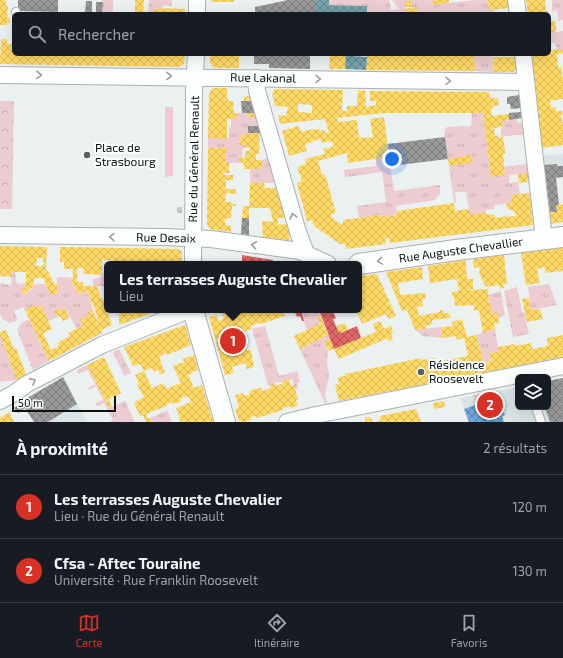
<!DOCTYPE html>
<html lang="fr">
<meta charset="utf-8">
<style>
body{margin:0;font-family:"Exo 2",sans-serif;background:#20242c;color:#f1f3f6}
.controls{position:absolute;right:12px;bottom:12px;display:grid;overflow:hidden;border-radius:6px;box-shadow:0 4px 16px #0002}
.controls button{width:36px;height:36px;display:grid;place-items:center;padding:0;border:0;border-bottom:1px solid #363941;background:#171b24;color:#f1f3f6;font:20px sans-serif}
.scale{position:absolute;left:12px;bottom:10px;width:104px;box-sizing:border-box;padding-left:4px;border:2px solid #0d1111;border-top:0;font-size:11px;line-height:14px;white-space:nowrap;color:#0d1111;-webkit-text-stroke:3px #fbffff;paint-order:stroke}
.you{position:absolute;left:392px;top:159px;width:14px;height:14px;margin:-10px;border:3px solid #fff;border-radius:50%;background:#1a73e8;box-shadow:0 0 0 6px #1a73e833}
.badge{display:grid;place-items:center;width:26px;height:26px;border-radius:50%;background:#d93025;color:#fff;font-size:13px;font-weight:700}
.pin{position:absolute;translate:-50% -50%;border:2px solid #fff;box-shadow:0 1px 4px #0006}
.popup{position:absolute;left:104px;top:261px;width:258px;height:52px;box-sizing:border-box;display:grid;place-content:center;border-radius:6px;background:#171b24;filter:drop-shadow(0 1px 3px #0005);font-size:13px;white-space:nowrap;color:#9ea1a6}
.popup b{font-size:15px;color:#f1f3f6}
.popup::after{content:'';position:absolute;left:50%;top:100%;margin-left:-8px;border:8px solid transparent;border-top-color:#171b24}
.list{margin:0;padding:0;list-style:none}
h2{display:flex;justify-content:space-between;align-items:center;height:52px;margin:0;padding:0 16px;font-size:17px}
h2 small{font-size:13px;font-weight:400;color:#9ea1a6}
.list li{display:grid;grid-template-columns:26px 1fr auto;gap:12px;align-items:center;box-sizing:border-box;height:64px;padding:0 16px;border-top:1px solid #363941}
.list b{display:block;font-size:15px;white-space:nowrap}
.list p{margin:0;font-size:13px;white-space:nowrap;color:#9ea1a6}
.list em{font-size:13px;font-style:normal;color:#9ea1a6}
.icon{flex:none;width:22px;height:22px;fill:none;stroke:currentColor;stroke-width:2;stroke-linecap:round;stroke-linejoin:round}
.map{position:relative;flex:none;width:563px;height:422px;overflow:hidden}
.search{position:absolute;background:#171b24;box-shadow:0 4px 16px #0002;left:12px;right:12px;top:12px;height:44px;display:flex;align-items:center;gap:10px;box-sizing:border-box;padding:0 14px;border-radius:6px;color:#9ea1a6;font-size:15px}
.sheet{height:180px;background:#171b24}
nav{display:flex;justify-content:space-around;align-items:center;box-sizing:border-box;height:56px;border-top:1px solid #363941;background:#171b24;font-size:11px;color:#9ea1a6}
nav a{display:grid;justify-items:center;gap:2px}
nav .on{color:#d93025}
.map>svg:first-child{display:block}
</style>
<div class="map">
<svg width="563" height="422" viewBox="0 0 563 422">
<defs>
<pattern id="grass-tufts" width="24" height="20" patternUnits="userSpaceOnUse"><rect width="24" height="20" fill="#ecccd0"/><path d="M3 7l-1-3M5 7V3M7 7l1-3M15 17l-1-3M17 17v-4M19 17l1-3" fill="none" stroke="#c9aeb2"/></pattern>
<pattern id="park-crowns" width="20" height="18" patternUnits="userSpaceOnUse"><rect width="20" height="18" fill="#ecccd0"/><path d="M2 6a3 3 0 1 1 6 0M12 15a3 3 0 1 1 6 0" fill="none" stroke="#c9aeb2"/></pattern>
<pattern id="homes-cross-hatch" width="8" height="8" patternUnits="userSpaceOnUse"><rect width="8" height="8" fill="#ffd966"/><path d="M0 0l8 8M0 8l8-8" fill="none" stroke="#d9b957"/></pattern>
<pattern id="shops-cross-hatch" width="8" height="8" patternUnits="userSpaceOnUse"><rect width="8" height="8" fill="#e06666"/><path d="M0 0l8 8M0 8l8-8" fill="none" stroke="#b45353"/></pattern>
<pattern id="schools-cross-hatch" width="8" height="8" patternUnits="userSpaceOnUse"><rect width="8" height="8" fill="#6fa8dc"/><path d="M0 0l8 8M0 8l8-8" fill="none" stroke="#5a87b1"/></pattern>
<pattern id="public-cross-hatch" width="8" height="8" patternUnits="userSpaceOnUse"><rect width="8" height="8" fill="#76a5af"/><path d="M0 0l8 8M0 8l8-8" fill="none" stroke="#5f858d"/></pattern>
<pattern id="industry-cross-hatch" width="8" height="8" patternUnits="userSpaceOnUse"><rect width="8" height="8" fill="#999"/><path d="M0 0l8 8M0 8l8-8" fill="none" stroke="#7b7b7b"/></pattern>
<pattern id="building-cross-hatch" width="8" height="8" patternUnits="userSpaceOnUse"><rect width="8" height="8" fill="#cbcfcf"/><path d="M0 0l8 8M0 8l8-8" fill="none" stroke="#adb1b1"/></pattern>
</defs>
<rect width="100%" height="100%" fill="#ebf0f0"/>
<g fill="#d8e5e4">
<polygon points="563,154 563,177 546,179 543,156"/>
<polygon points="518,387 518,407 545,407 563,422 469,422 460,398"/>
<polygon points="77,404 87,422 48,422"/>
</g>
<g fill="url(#grass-tufts)">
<rect x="102" y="0" width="11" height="12"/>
<polygon points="149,0 172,0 172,6 163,5 161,9 154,9 153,14 148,14"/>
<polygon points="329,0 389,0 391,10 399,9 392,0 433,0 433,5 475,0 488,0 489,10 494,10 494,14 414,14 416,7 411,8 410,1 405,1 405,14 367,14 367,6 329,5"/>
<polygon points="552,0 563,0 563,20 559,21 557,10 552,11"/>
<polygon points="563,31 563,49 557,50 555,43 550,43 549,33"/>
<polygon points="474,54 492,54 494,72 475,71"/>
<polygon points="237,113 247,113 248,117 257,117 259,126 251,133 251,134 240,139 240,145 245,145 245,148 243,148 242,157 239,157 239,163 225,163 225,151 227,151 227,148 208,148 208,138 229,138 229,127 231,127 231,119 237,116"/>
<polygon points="472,113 483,113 491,176 505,175 504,167 527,164 528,173 509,175 509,183 518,182 520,194 511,195 512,203 494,205 494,209 486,210 486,212 470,215 466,192 455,192 456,203 454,203 449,166 472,163 471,156 448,159 445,137 444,137 445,129 447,127 471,126"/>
<polygon points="517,119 518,123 523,123 524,134 501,137 501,128 503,126 502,121"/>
<polygon points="389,157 394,191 440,185 440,194 435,200 396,206 397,215 382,217 382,215 359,218 357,206 386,202 382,172 347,177 345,177 344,170 376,166 376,159"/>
<polygon points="268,158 275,183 250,183 250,169 262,160"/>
<polygon points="105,271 107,271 107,290 105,286 93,286 93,279 101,277"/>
<polygon points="12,272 15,272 16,281 18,284 26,283 26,287 22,290 24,294 31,290 35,284 45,284 51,295 57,293 57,278 64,277 72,278 72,286 87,291 93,310 89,315 80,319 83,326 77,329 65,308 58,311 57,310 54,311 57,317 48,321 41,306 36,308 35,306 25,310 23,307 14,311 17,318 16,321 10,323 2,319 0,313 0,285 2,282 4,284 11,285"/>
<polygon points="549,284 557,305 531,310 528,287"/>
<polygon points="517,287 522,312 524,312 529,334 513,337 504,291"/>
<polygon points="501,291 505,316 499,317 498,313 492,314 488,295"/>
<polygon points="303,310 319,310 320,315 317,316 320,324 307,331 301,311"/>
<polygon points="29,319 49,361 33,370 17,330 21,323"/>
<polygon points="265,326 279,376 297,371 300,382 297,383 298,389 295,389 292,379 282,382 274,382 274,384 268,385 252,329"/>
<polygon points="441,327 442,338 423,336 415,330"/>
<polygon points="495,329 499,352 490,353 491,361 484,363 476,335"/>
<polygon points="0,335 17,380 0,382"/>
<polygon points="328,335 330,339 324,342 328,351 327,362 329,376 325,395 327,403 325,403 300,349"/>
<polygon points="119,349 131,373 124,376 113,352"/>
<polygon points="87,365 109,408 125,401 135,422 110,422 113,420 104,403 97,406 95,403 103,400 96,386 89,390 88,388 95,384 88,370 78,374 77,370"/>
<polygon points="496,391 497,396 495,398 476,404 473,395"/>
<polygon points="166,411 168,412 172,422 152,422 150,418"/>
</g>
<polygon fill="url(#park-crowns)" points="0,101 14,101 12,209 0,209"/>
<polygon fill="#ecccd0" points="165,107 173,107 173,176 165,177"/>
<g fill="url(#homes-cross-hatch)" fill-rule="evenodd">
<polygon points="0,0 6,0 6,6 8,6 7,18 10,18 10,23 7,23 7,25 0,25"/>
<polygon points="135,0 144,0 143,11 148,12 148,14 135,14"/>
<rect x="211" y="0" width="23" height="2"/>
<polygon points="433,0 449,0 449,3 432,5"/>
<polygon points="488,0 509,0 510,8 489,10"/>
<polygon points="526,0 545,0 546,12 548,11 548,14 528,14"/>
<rect x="405" y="1" width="6" height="6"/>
<polygon points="417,7 417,14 405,14 405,9"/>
<polygon points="161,8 185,9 185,14 153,14 154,9 161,9"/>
<polygon points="555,21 556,32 549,33 549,22"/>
<polygon points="1,39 7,39 7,44 14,44 14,54 185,54 184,64 179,67 0,64"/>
<polygon points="549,44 551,50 563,49 563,53 557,54 558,67 561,67 563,80 563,99 550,101 551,108 555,107 556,111 562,111 563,114 561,115 563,125 563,145 542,148 532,54 549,54"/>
<polygon points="210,54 239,54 239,68 214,68 210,63"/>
<polygon points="330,54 344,56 344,54 346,54 345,69 329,69"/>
<polygon points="367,54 417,55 417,54 467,54 467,55 474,56 475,71 366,70"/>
<polygon points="493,57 515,57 517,69 513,72 494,72"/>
<polygon points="213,88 227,88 227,99 228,99 228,101 233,101 234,113 237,113 237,116 235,116 235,119 227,119 227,139 208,138 209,93"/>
<path d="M275,89L343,90L342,111H347V106H357L358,90L365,91L366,107L376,105V101H370V91L489,92L490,98H498L499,105L493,106V108H491L492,116L509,114V120L502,121L503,126L494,128L495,136L498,135V138L503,137L505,152V154H503L505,175L491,177L483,113H384L337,118L338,122L357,120L359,138L373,137L370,119L384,117L389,157L348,163L347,153L318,161L322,175L325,174L336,213L331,214L332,218L342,225L343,224V220L382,215V217L397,215V211L454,203L455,211L469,209L470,215L486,212L487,215L494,214L495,218L508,216L509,217L516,216L515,212L507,208L506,204L512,203L511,195L530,193L533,225L390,243L389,238H385L386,244L346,249L345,244H340L314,226L312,220L307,221L297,183L302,181L297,167L306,164L305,159L325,154L323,149L333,147L332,141L322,143L320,139L313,141V142L305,144L307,151L289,156L282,131L299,126L301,132L313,129L314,130L319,129L320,131L324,130L325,133L329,132L325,119L280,124L278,115L286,116L288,107L275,106L272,93ZM298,104L312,105V113L298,112Z"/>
<polygon points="251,96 252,101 244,101 244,97"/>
<polygon points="247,113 256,113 257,117 247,117"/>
<polygon points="251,133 260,133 259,154 256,154 256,160 262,160 262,169 244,169 244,163 239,163 239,157 245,158 245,151 250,151 250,148 245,148 245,145 239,145 240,139 242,139 242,134 251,134"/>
<polygon points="208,148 227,148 227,151 225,151 225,163 229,163 229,173 223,173 223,175 233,175 233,180 226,180 226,189 236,189 236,194 226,193 225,202 232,202 232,204 236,204 236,206 232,206 231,218 227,218 227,219 225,219 225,225 231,226 231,232 210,229 207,224"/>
<polygon points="471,155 472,163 449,166 448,159"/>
<polygon points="528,173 529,182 519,183 518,174"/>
<polygon points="250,183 264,183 265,188 277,188 285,218 277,218 279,225 287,224 290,238 287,241 263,237 262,221 273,222 270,208 249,208 249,218 242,218 243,206 249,206"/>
<polygon points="563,204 563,222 551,224 550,212 557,212 556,205"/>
<path d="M0,246L47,247L46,271H48L55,285L57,284V293L51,296L43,278H34L33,287L24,294L21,290L26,287V272H12V277L0,276ZM37,258H43V266H36Z"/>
<polygon points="60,247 179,249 182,252 182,264 113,264 114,260 102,260 102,275 83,274 84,268 77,268 77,282 83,282 83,286 97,286 102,300 107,298 107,310 112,310 107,312 112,325 101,330 102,333 49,361 25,310 35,305 36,308 41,305 52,329 43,333 51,350 59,346 57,343 70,336 68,333 83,326 80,319 89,315 88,312 93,310 99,326 96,312 87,291 78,294 75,286 72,286 73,269 64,269 64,262 60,262"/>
<polygon points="563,248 563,271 546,273 544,267 537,269 540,283 526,285 521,253"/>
<polygon points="504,255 507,284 503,284 504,288 500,289 499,285 486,287 480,276 479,267 474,268 473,259"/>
<polygon points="466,260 467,279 473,279 473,289 468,289 468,290 488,289 489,303 490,303 492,314 498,312 499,323 494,324 495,329 483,333 479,310 474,311 474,305 455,306 454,296 452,296 452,292 459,291 457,279 430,283 428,266"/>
<polygon points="422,267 423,279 398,283 399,290 401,295 425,293 426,299 422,300 423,306 417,307 419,316 440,312 440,310 443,310 444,313 449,313 451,318 432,320 432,324 425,326 426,329 415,330 407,310 402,311 386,272"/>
<polygon points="377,274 396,316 389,319 386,314 362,324 356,310 359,310 359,276"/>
<polygon points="529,298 531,310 540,309 543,319 527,322 522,299"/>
<polygon points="65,308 69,318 63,321 60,316 57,317 54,311 58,309 58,311"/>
<polygon points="119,310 150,310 150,314 119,325"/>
<polygon points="232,310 283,310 285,316 261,324 260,323 250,326 252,329 245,331 248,345 246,346 247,351 251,350 254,367 247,369 245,363 232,367 234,373 225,375 209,317 217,315 218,321 224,319 222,313"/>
<polygon points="320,315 328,335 300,349 294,336 320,324 317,316"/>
<polygon points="462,319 467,337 476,335 484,363 491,361 490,353 499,352 498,347 515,344 515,346 531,343 532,349 548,346 547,338 563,335 563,357 339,401 335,385 339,384 338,377 346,376 345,374 421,358 421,360 435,358 437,362 468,356 464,338 457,340 456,336 442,338 441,327 453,326 452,322"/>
<polygon points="380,321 384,329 391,326 393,333 391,334 393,340 389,341 388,338 339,359 334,349 376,332 373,324"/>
<polygon points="345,323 348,330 341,333 338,331 336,326"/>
<polygon points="185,325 191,345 167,355 167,353 159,357 165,372 160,375 158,370 154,372 152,368 144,371 152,388 164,383 166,389 181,383 173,366 184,362 183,359 194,355 198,370 192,372 193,373 188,375 194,388 202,385 213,422 181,422 176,408 191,402 188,396 181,398 181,402 173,404 172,402 167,404 167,406 146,414 148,419 150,418 152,422 146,422 143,415 140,416 134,403 144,397 137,384 139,383 135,375 144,371 140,364 133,366 124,347"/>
<polygon points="6,330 14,349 16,348 26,374 17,380 0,335 0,332"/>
<polygon points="330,339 334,349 328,351 324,341"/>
<polygon points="104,357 121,393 109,399 112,407 109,408 87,365"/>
<polygon points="289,379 291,386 294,385 295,389 298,399 296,400 298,406 290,408 289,406 283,408 283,410 257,418 256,416 250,418 251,420 244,422 239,421 235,409 239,408 235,395 243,393 244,396 250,394 249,391 255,389 261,388 262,391 269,389 271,388 270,385 276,383 276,386 282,384 282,382"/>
<polygon points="444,401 445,407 434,409 433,403"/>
<polygon points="416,409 421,422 376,422 381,420 380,416"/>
<polygon points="9,412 14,422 0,422 0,418"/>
<polygon points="367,417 371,418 373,422 365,422 365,419"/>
</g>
<g fill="url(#shops-cross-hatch)">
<polygon points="242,255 273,260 273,264 242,264"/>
<polygon points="294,310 301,310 304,321 302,321 300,316 297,317"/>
<polygon points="319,310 332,310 336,318 333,319 338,331 341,333 357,326 361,338 334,349"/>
</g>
<polygon fill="url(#schools-cross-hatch)" points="495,398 497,402 500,401 505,415 502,416 504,422 469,422 464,409"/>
<g fill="url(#public-cross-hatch)">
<polygon points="315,0 329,0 329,5 367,6 367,14 315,14"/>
<polygon points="346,54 352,54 352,56 367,57 366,70 345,69"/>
</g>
<g fill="url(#industry-cross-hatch)">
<polygon points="18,0 58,0 58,12 21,11 18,7"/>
<polygon points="288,0 315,0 315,14 255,14 255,7"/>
<polygon points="86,1 92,1 92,12 85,12"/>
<polygon points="96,2 103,2 102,12 96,12"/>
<polygon points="254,54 310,54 310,69 269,68 269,64 254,64"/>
<polygon points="519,95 521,108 511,109 510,104 507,104 507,97"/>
<polygon points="241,101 252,101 256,113 242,113"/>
<polygon points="521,112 522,118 509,120 509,113"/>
<polygon points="248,126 259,126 261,133 248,133"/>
<polygon points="445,137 448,159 391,166 388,144"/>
<polygon points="557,164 557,166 563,166 563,177 556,178 559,205 556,205 557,212 550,212 544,165"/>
<polygon points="242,218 249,218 249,235 241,234"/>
<polygon points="63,377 77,404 48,422 34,422 25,408 18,413 14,408 29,397"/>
<polygon points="563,378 563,422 550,422 545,407 548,407 548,381"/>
</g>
<rect fill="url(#building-cross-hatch)" x="177" y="207" width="5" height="6"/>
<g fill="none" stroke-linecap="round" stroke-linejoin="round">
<defs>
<g id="service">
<polyline points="16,12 17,14"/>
<polyline points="536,407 541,422"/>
</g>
<g id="minor">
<polyline points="516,0 518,14"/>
<polyline points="197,14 197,0"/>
<polyline points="523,54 544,239"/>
<polyline points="0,75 526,82"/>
<polyline points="256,78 257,91 298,232 306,253"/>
<polyline points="0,235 165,237 211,239 300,251 328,264"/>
<polyline points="193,264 194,92 196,54"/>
<polyline points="0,401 13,394 27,384 102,345 189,310"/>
<polyline points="287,422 316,415 563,366"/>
</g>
<g id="tertiary">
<polyline points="359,264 456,250 563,237"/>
<polyline points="193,310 225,422"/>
</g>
</defs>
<use href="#service" stroke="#acb0b0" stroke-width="10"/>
<use href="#minor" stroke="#acb0b0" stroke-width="18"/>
<use href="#tertiary" stroke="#acb0b0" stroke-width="22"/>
<use href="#service" stroke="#fcfdfd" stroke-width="8"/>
<use href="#minor" stroke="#fcfdfd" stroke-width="16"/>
<use href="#tertiary" stroke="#fcfdfd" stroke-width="20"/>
</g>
<defs><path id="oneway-chevron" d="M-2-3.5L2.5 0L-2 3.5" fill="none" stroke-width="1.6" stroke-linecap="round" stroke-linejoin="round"/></defs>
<g stroke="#9c9f9f">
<use href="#oneway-chevron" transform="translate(39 75) rotate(1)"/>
<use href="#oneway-chevron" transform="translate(169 76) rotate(1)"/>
<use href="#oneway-chevron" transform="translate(318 79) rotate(1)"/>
<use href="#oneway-chevron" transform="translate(448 81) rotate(1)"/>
<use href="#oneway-chevron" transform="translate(293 216) rotate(-106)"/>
<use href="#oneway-chevron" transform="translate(112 237) rotate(-179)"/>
<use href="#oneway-chevron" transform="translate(254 245) rotate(-173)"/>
<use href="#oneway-chevron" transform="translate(380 261) rotate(171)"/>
<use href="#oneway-chevron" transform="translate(33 381) rotate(-29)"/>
</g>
<g fill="#5b5f5f" stroke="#fbffff" stroke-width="1.5">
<circle cx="87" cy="155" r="4"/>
<circle cx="421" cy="372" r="4"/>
</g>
<g text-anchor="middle" stroke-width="4" stroke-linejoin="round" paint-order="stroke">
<g font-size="12" fill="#0d1111" stroke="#fbffff">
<text transform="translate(263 78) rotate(1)" y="4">Rue Lakanal</text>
<text transform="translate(194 159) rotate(-89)" y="4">Rue du Général Renault</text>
<text transform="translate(166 238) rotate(1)" y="4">Rue Desaix</text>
<text transform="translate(461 250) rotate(-8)" y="4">Rue Auguste Chevallier</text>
</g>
<g font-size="12" fill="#0d1111" stroke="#fbffff" text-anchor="start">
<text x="95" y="152">Place de<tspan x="95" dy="14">Strasbourg</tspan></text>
<text x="429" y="369">Résidence<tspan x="429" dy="14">Roosevelt</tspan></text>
</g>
</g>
</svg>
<div class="controls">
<button><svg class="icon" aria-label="layers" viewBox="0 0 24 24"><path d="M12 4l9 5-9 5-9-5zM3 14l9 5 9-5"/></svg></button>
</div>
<div class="scale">50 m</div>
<div class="you"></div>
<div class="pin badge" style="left:233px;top:341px">1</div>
<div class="popup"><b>Les terrasses Auguste Chevalier</b>Lieu</div>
<div class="pin badge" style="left:490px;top:405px">2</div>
<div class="search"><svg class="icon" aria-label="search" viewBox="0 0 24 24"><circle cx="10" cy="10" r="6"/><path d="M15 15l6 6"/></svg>Rechercher</div>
</div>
<section class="sheet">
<h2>À proximité<small>2 résultats</small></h2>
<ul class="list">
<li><span class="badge">1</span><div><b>Les terrasses Auguste Chevalier</b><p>Lieu · Rue du Général Renault</p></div><em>120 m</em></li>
<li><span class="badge">2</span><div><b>Cfsa - Aftec Touraine</b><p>Université · Rue Franklin Roosevelt</p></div><em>130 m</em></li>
</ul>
</section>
<nav>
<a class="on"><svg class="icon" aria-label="map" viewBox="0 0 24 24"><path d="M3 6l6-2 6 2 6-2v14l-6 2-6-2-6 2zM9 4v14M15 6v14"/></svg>Carte</a>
<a><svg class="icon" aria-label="directions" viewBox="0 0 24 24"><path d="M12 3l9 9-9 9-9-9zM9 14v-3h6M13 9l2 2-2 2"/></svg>Itinéraire</a>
<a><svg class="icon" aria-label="saved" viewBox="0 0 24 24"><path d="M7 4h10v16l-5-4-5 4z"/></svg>Favoris</a>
</nav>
